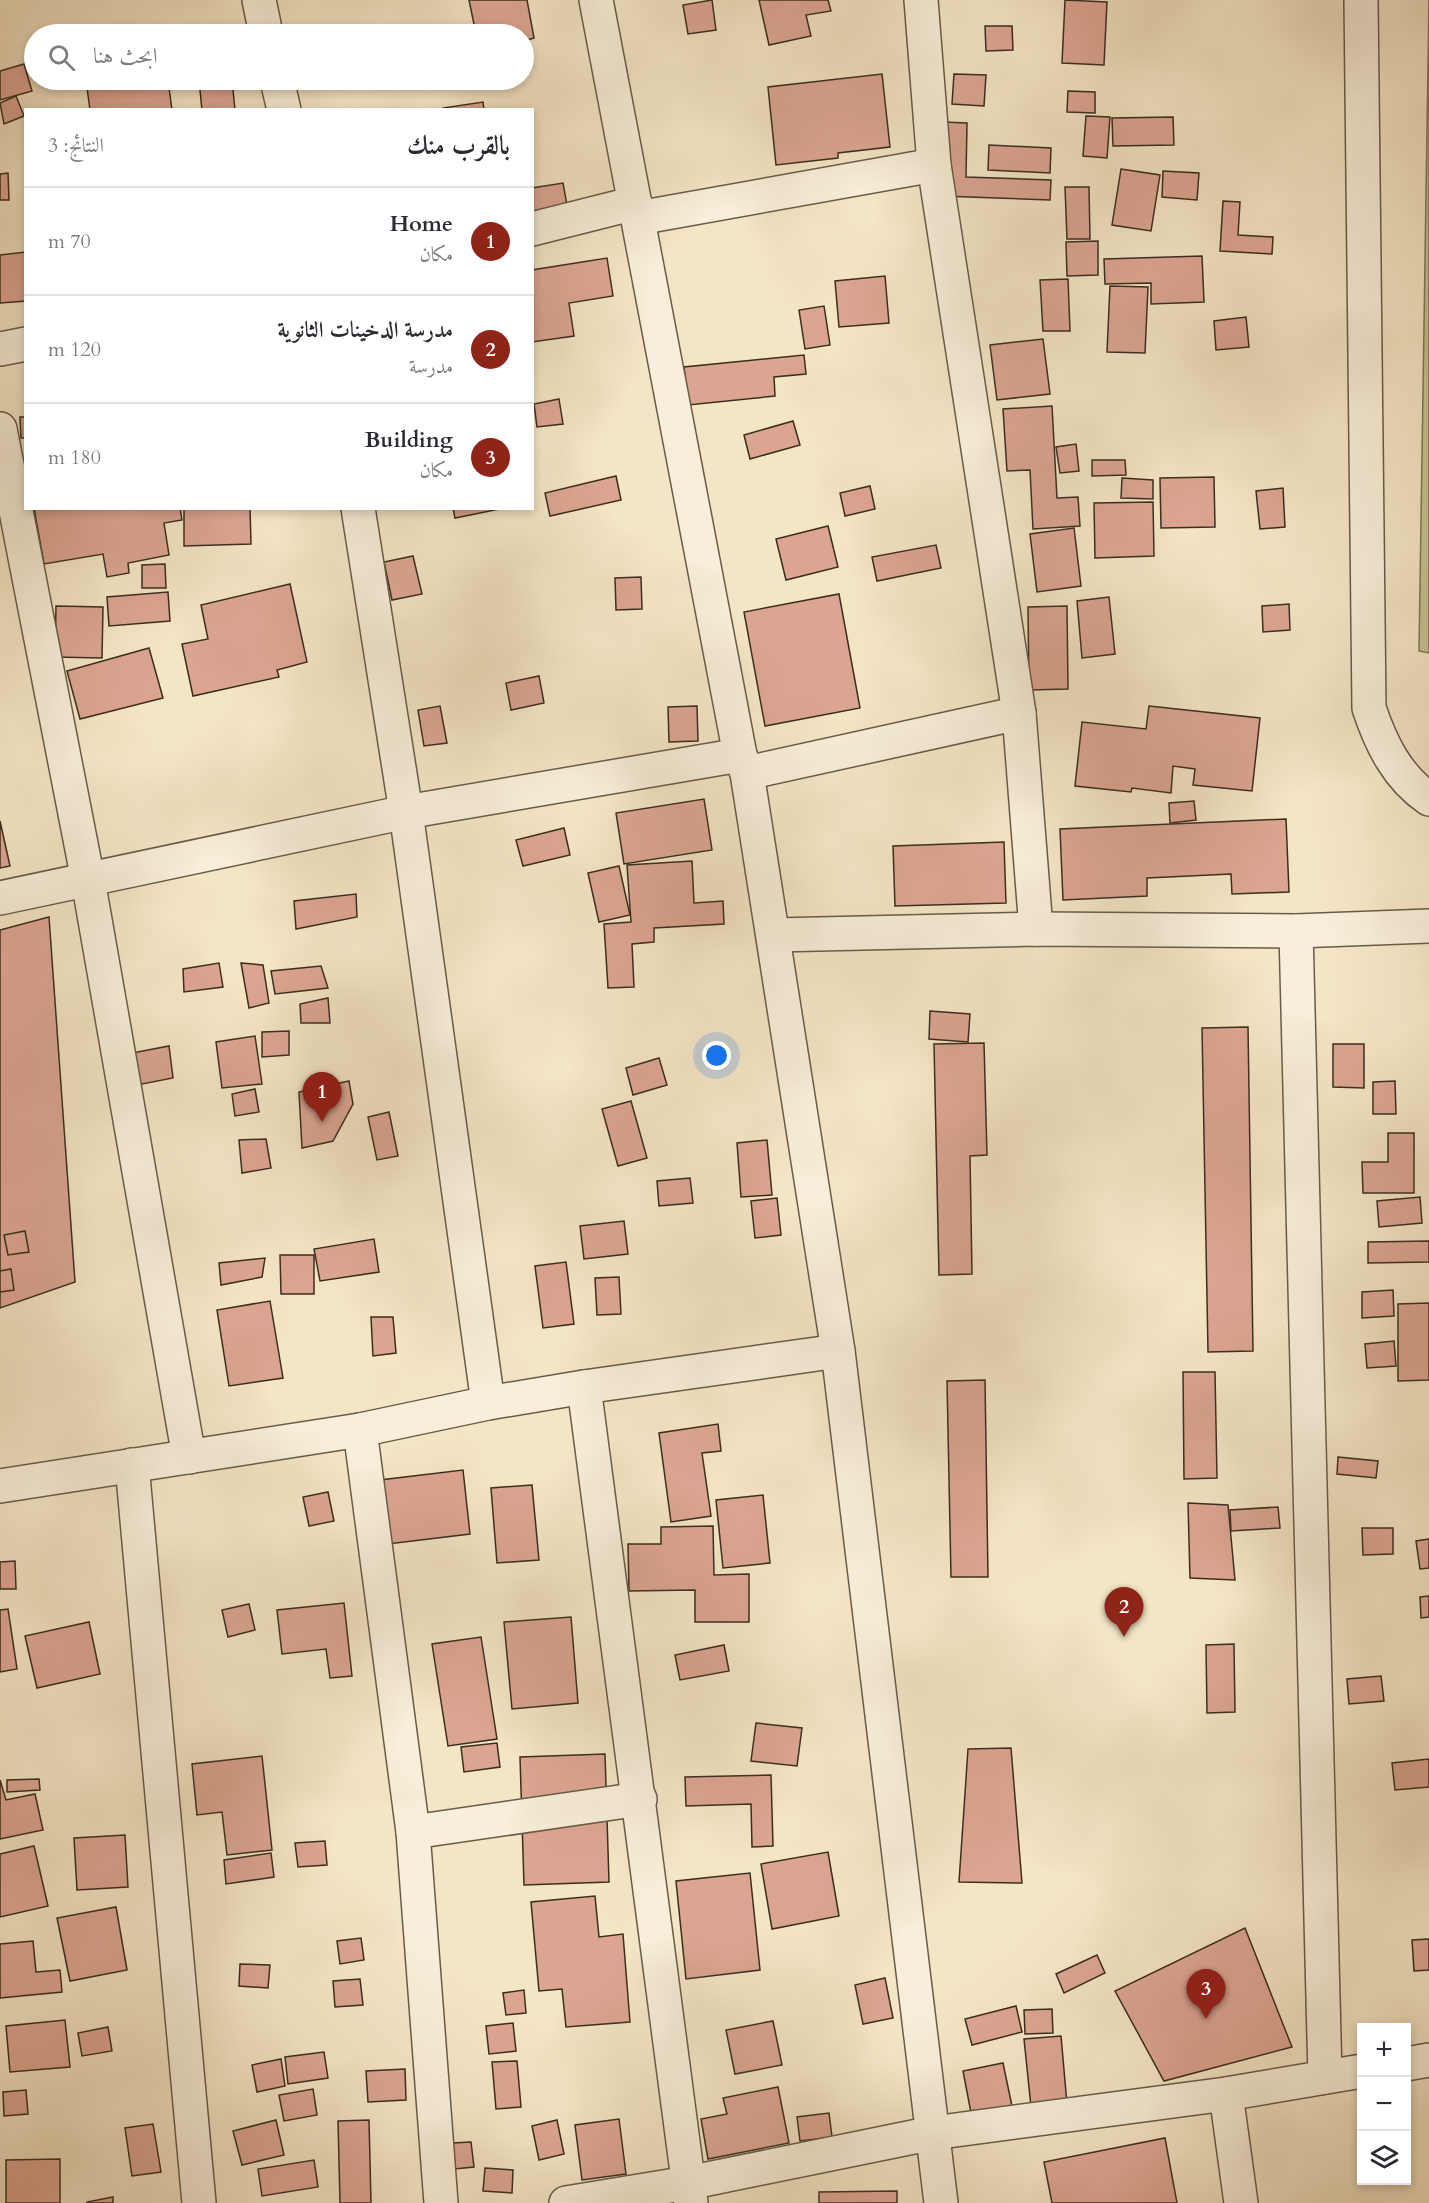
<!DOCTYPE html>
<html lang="ar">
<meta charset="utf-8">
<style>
body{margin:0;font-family:Cardo,Amiri,serif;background:#f2f2f3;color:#2b2b33;direction:rtl}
.controls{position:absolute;right:18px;bottom:18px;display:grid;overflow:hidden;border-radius:0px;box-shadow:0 3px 9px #0003}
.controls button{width:54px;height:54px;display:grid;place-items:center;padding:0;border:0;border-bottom:2px solid #e1e1e2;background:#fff;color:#2b2b33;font:30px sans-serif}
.you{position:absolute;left:717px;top:1056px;width:21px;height:21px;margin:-15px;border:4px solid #fff;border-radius:50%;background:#1a73e8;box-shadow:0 0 0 9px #1a73e833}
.badge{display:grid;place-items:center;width:39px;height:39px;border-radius:50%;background:#8f2418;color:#fff;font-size:20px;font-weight:700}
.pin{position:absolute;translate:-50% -50px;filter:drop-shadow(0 2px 3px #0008)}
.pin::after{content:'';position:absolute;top:32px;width:21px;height:18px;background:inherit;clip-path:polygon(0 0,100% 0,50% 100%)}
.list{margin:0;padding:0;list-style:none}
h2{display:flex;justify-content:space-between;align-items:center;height:78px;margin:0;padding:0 24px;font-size:26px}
h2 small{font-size:20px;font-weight:400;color:#7c7c81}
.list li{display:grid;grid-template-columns:39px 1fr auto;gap:18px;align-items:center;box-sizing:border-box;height:108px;padding:0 24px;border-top:2px solid #e1e1e2}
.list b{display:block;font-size:22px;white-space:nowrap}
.list p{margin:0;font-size:20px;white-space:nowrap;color:#7c7c81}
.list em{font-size:20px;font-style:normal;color:#7c7c81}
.icon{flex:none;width:33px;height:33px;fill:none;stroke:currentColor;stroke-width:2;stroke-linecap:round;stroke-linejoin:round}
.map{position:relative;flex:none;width:1429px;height:2203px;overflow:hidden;direction:ltr}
.search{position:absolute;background:#fff;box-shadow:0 3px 9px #0003;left:24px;top:24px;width:510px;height:66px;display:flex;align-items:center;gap:15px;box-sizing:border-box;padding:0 21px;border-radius:33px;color:#7c7c81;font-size:22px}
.panel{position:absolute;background:#fff;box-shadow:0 3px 9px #0003;left:24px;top:108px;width:510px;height:402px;border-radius:0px;direction:rtl}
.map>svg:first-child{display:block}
</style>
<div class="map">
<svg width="1429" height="2203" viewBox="0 0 1429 2203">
<rect width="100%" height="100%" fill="#f4e5c5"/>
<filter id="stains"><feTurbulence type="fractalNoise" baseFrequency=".00333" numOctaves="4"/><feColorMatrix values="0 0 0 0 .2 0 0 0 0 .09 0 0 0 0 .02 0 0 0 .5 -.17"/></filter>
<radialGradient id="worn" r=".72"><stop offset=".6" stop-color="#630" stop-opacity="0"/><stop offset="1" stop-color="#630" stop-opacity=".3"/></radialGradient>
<polygon fill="#c1c390" stroke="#7e7858" stroke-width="1.5" points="1429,0 1429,653 1419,651"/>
<g fill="#dca592" stroke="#3a2e1f" stroke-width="1.5">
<polygon points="469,0 527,0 534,38 524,41 524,34 476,34"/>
<polygon points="712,0 716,30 688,34 683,5"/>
<polygon points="759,0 828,0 831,11 806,15 811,36 769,45"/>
<polygon points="1065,0 1107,2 1104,65 1062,63"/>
<polygon points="227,26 228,34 195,34 195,28"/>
<polygon points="985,26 1012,26 1013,50 986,51"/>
<polygon points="24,64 32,91 0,100 0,71"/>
<polygon points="882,74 890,147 838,153 838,158 776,165 768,87"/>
<polygon points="954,74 986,75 984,106 952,104"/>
<polygon points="86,80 168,80 172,110 90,110"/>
<polygon points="199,80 232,80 235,110 202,110"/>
<polygon points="412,80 448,80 412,84"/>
<polygon points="1068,91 1095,92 1095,113 1067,112"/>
<polygon points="16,96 24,116 4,124 0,103"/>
<polygon points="483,102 484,110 444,110 443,108"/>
<polygon points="1086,116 1110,117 1107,158 1083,156"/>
<polygon points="1173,117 1174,145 1113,146 1112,118"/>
<polygon points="943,122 967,123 966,177 1051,180 1050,200 941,196"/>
<polygon points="989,145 1051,148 1050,173 988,170"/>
<polygon points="1121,169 1160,175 1151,231 1112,225"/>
<polygon points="1163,171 1199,173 1197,200 1162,197"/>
<polygon points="8,173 9,200 0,200 0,174"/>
<polygon points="563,183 568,211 532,217 532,188"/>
<polygon points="1065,187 1089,187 1090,239 1067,239"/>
<polygon points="1223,201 1240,202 1238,235 1273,237 1272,254 1220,251"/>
<polygon points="1098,241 1098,275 1067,276 1066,242"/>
<polygon points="26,252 26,301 0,303 0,255"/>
<polygon points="1202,256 1204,302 1151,304 1151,283 1105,284 1104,259"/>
<polygon points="607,258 613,296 569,303 574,336 532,342 532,270"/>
<polygon points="885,276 889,323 839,327 835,281"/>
<polygon points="1068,279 1070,331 1043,331 1040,280"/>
<polygon points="1110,286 1148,287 1145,353 1107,352"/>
<polygon points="824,306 830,345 805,349 799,310"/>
<polygon points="1246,317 1249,347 1216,350 1214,321"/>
<polygon points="1043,339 1050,394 997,400 990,345"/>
<polygon points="804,355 806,374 774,377 775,396 688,405 684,367"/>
<polygon points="559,399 563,424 537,427 534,404"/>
<polygon points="1052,406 1057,498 1078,497 1080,526 1033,529 1030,470 1007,471 1003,409"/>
<polygon points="20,417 26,417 26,438 21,438"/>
<polygon points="793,421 800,445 750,459 744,435"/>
<polygon points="1076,444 1079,471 1060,473 1056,447"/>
<polygon points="1092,460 1125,460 1126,475 1092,476"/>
<polygon points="616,476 621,500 550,516 545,493"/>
<polygon points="1214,477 1215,527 1161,528 1160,478"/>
<polygon points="1122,478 1153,480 1153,499 1121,498"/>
<polygon points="870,486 875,509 845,516 840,493"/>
<polygon points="1283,488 1285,527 1260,529 1256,491"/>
<polygon points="1153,502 1154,556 1095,558 1094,503"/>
<polygon points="34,508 180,508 182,520 164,523 169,555 128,563 129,573 107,577 103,554 44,564"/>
<polygon points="184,508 250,508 251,544 184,546"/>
<polygon points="453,508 500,508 500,509 455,518"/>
<polygon points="828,526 838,567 786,580 776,539"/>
<polygon points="1074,528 1081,586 1037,592 1030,534"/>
<polygon points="936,545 941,568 877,581 872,557"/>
<polygon points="413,556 422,594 392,600 384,562"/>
<polygon points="165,564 166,588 142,588 142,565"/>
<polygon points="641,577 642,609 616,610 615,578"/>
<polygon points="290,584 307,662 277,670 279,677 193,696 182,644 208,639 201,605"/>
<polygon points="168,592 170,621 109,626 107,597"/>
<polygon points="839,594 860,708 765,726 744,612"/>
<polygon points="1109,597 1115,654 1082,658 1077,601"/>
<polygon points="1289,604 1290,630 1263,632 1262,606"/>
<polygon points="56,606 103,607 102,658 55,657"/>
<polygon points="1067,606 1068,689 1029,690 1028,607"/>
<polygon points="149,648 163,698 80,719 67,671"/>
<polygon points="539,676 544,703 511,710 506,683"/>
<polygon points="440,706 447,743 424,746 418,710"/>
<polygon points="697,706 698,741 669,742 668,707"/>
<polygon points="1149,706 1260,718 1252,791 1193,785 1195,769 1173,766 1171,793 1132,788 1131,792 1075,786 1082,722 1146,729"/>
<polygon points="704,799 712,850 624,864 616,813"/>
<polygon points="1194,801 1196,820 1170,823 1169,803"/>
<polygon points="1286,819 1289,892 1232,894 1231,874 1147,878 1147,896 1063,900 1060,829"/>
<polygon points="0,821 10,866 0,868"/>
<polygon points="564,828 570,855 523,866 516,840"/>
<polygon points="1004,842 1006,903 895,906 893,846"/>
<polygon points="692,861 694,903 723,901 724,924 654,928 654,942 632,944 634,987 608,988 604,924 631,922 627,865"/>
<polygon points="619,866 630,915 599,922 588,873"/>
<polygon points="356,894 357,917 296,929 294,901"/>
<polygon points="49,917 75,1282 0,1308 0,930"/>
<polygon points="219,963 223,987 184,992 183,969"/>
<polygon points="241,963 263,965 269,1003 249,1008"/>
<polygon points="321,966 328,988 275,994 271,971"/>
<polygon points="328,998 330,1023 301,1023 300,1004"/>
<polygon points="930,1011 970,1014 968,1042 929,1039"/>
<polygon points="1248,1027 1253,1351 1208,1352 1202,1028"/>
<polygon points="289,1031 289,1055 262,1057 262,1032"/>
<polygon points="255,1036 262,1084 222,1088 216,1042"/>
<polygon points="984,1043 987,1155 970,1156 972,1274 939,1275 934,1044"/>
<polygon points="1333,1044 1364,1044 1364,1088 1333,1087"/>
<polygon points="169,1046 173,1078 137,1085 127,1054"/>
<polygon points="659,1058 667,1085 633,1095 626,1068"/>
<polygon points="349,1081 353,1104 333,1141 302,1148 299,1092"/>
<polygon points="1395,1081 1396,1114 1373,1114 1373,1082"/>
<polygon points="255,1089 259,1112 235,1116 232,1094"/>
<polygon points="631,1101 647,1158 618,1166 602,1109"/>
<polygon points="389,1112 398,1156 377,1160 368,1117"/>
<polygon points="1388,1133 1414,1133 1414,1193 1363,1193 1362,1162 1388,1162"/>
<polygon points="266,1139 271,1168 242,1173 239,1140"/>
<polygon points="767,1140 772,1195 741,1197 737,1143"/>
<polygon points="690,1178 693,1203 659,1206 657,1181"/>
<polygon points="1420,1197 1422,1223 1379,1227 1377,1201"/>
<polygon points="777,1198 781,1235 755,1238 751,1201"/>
<polygon points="624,1221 628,1254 584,1259 580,1226"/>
<polygon points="25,1231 29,1252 8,1255 4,1235"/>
<polygon points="374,1239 379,1272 320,1281 314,1249"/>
<polygon points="1429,1241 1429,1262 1368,1263 1368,1242"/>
<polygon points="280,1255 314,1255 314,1294 281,1294"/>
<polygon points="265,1258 262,1277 221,1285 219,1263"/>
<polygon points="566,1262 574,1324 543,1328 535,1266"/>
<polygon points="11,1269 14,1290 0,1292 0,1271"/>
<polygon points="619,1277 621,1314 597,1315 595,1278"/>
<polygon points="1393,1290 1394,1316 1362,1318 1362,1292"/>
<polygon points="270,1301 283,1378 229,1386 217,1310"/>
<polygon points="1429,1303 1429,1380 1398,1381 1398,1304"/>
<polygon points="371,1317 393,1317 396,1353 373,1356"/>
<polygon points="1394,1341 1396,1366 1367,1368 1365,1344"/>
<polygon points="1183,1372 1215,1372 1217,1478 1184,1479"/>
<polygon points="985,1380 988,1577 951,1577 947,1381"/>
<polygon points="718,1424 721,1451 702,1453 711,1516 671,1522 659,1433"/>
<polygon points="1338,1457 1378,1461 1376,1478 1337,1474"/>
<polygon points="463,1470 470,1534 388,1544 380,1480"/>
<polygon points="532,1485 539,1560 497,1563 491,1488"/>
<polygon points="328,1492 334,1521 309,1526 303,1497"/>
<polygon points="763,1495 770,1563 723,1568 716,1500"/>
<polygon points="1188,1503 1228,1505 1235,1580 1190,1578"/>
<polygon points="1278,1507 1280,1528 1231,1531 1230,1510"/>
<polygon points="713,1526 714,1575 749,1574 749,1622 695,1622 695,1590 629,1591 628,1544 661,1544 661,1527"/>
<polygon points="1362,1528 1393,1528 1393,1554 1363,1555"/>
<polygon points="1429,1539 1429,1568 1420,1569 1416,1541"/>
<polygon points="15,1561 16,1589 0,1589 0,1562"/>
<polygon points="1429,1596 1429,1617 1421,1618 1420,1597"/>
<polygon points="344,1603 352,1676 330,1678 326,1649 282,1654 277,1610"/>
<polygon points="249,1604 255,1630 228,1637 222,1610"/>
<polygon points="8,1609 17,1669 0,1672 0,1610"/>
<polygon points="571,1617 578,1703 512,1709 504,1622"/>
<polygon points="89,1622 100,1674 37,1688 25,1636"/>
<polygon points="481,1637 497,1739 448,1746 432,1644"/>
<polygon points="1234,1644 1235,1712 1207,1713 1206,1645"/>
<polygon points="724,1645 729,1671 680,1680 675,1655"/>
<polygon points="1381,1676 1384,1701 1349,1704 1347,1679"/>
<polygon points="756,1723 802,1728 797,1766 751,1761"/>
<polygon points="497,1743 500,1767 464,1772 461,1747"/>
<polygon points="1011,1748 1022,1883 959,1882 968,1749"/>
<polygon points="605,1754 609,1882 524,1885 520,1757"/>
<polygon points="262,1756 272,1850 227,1855 222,1812 197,1815 192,1764"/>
<polygon points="1429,1759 1429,1787 1395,1790 1392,1763"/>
<polygon points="771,1775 773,1846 752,1847 751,1804 686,1806 685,1777"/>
<polygon points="39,1779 40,1790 7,1792 7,1780"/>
<polygon points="0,1780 6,1800 35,1794 43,1830 0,1839"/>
<polygon points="125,1835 128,1887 77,1890 74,1838"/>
<polygon points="325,1841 327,1865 298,1867 295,1843"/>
<polygon points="34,1846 48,1906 0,1917 0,1854"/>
<polygon points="828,1852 839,1916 772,1929 761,1864"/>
<polygon points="271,1853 274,1877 226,1884 224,1860"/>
<polygon points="750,1873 760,1970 686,1979 676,1881"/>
<polygon points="595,1896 599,1937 623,1934 630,2022 566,2027 562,1989 539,1991 531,1902"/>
<polygon points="116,1907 127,1970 70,1981 57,1918"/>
<polygon points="1245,1928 1292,2047 1164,2081 1115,1991"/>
<polygon points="361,1938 364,1960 340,1964 337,1941"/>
<polygon points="1429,1939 1429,1970 1414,1971 1412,1940"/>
<polygon points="33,1941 36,1972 60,1970 62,1992 0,1998 0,1944"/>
<polygon points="1097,1955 1105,1973 1064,1993 1056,1974"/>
<polygon points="240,1964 270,1965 268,1988 239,1986"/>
<polygon points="885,1978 893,2018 863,2024 855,1985"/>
<polygon points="360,1979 363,2005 335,2007 333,1981"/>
<polygon points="524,1990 526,2013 506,2015 503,1993"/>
<polygon points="1016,2006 1022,2032 972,2045 965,2019"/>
<polygon points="1052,2009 1053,2033 1025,2034 1024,2010"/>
<polygon points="65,2020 70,2067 10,2072 6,2026"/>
<polygon points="773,2021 782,2065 735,2074 726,2030"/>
<polygon points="513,2023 516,2051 489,2054 486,2026"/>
<polygon points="108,2027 112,2051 82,2056 78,2033"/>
<polygon points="1061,2036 1067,2104 1031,2107 1024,2039"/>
<polygon points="324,2052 328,2078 288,2084 285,2057"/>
<polygon points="281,2059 285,2086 257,2092 252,2065"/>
<polygon points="517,2061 521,2107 496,2109 492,2062"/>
<polygon points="1003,2063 1013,2111 972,2118 963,2071"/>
<polygon points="405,2069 406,2100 368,2102 366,2071"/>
<polygon points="778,2087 789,2143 708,2159 701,2119 727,2114 723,2098"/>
<polygon points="313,2089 317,2115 284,2121 279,2095"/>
<polygon points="26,2090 28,2114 4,2116 3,2092"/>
<polygon points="829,2113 832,2137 800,2141 797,2117"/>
<polygon points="619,2119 626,2174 582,2180 575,2125"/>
<polygon points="276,2120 284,2155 242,2165 233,2131"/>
<polygon points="369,2120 371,2203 340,2203 338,2121"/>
<polygon points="557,2120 564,2154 539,2160 532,2126"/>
<polygon points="153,2124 161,2172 132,2176 125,2128"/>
<polygon points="1165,2138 1177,2203 1052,2203 1044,2162"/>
<polygon points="471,2142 474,2167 454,2169 452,2143"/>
<polygon points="60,2159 60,2203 6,2203 6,2160"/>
<polygon points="314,2160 318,2187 262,2196 258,2169"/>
<polygon points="485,2168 513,2170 512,2193 483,2191"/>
<polygon points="897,2191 897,2203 819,2203 819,2192"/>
<polygon points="113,2197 113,2203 87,2203 87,2202"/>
</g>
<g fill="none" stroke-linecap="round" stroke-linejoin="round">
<defs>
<g id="minor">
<polyline points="259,0 266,34"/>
<polyline points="596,0 740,755 747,773 838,1351 941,2203"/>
<polyline points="921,0 934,165 1019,713 1036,929"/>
<path d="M1361,0L1369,708C1381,744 1397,777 1429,799"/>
<polyline points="277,80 284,110"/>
<polyline points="638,218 934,165"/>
<polyline points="532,229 635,203"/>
<polyline points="0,349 26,344"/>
<polyline points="0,429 88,880 189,1457"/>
<polyline points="358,508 406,812 488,1403"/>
<polyline points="747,773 1019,713"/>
<polyline points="0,898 406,812 740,755"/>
<polyline points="1296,931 1325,2077"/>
<polyline points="774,935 1036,929 1296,931 1429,926"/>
<polyline points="584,1387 691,2203"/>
<polyline points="360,1430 413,1832 441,2203"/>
<polyline points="132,1465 199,2203"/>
<polyline points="0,1486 360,1430 488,1403 584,1387 838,1351"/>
<polyline points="413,1832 640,1799"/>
<polyline points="1406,2064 1429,2060"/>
<polyline points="1226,2094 1241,2203"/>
<polyline points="566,2203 688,2183 933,2133 1226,2094 1362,2071"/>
</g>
</defs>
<use href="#minor" stroke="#685c48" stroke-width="36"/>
<use href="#minor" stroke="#f8eed9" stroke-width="33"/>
</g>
<rect width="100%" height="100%" filter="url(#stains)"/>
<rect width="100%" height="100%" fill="url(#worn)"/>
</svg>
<div class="controls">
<button>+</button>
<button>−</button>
<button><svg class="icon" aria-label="layers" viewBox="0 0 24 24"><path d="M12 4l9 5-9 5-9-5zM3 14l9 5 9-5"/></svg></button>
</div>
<div class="you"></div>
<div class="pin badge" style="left:322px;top:1122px">1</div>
<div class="pin badge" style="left:1124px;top:1637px">2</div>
<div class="pin badge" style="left:1206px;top:2019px">3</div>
<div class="search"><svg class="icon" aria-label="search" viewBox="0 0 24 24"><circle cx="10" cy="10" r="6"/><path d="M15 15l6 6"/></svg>ابحث هنا</div>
<section class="panel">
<h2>بالقرب منك<small>النتائج: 3</small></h2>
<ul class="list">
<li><span class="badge">1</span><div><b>Home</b><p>مكان</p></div><em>70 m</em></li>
<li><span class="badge">2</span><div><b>مدرسة الدخينات الثانوية</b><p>مدرسة</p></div><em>120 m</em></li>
<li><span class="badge">3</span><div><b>Building</b><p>مكان</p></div><em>180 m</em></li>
</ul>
</section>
</div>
